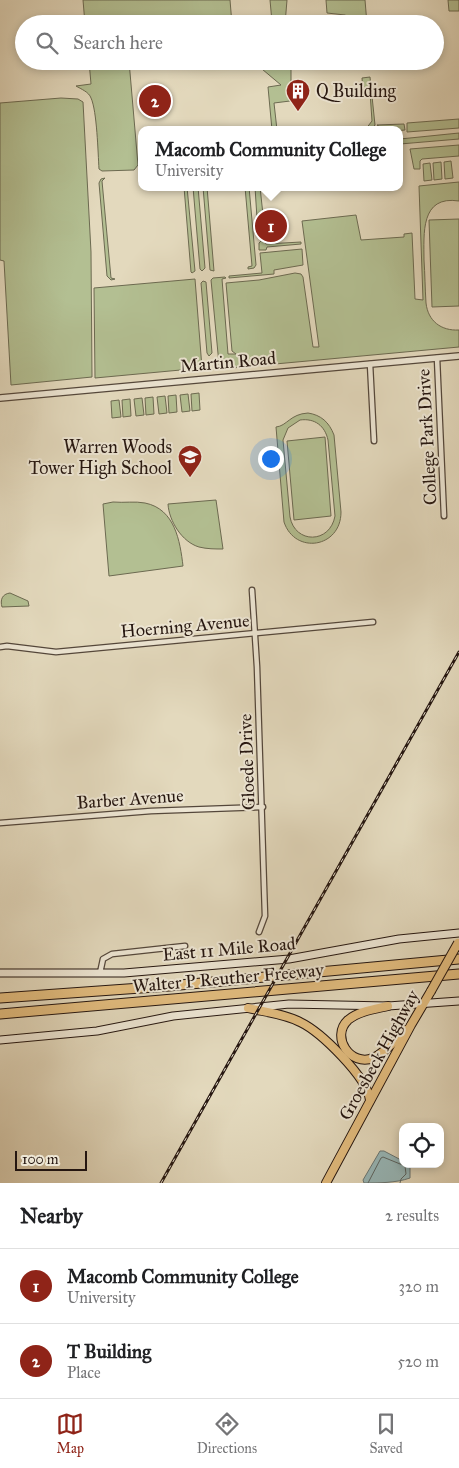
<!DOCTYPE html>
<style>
body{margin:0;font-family:"IM FELL Great Primer",serif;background:#f2f2f2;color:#202124}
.controls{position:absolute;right:15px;bottom:15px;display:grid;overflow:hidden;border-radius:10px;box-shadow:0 2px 8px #0003}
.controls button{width:45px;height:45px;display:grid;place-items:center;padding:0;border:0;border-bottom:1px solid #e0e0e0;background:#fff;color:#202124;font:25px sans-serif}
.scale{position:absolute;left:15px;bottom:12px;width:72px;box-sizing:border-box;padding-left:5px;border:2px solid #251610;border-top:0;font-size:14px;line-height:18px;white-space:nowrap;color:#251610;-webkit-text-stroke:4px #ede6d4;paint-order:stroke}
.you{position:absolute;left:270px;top:458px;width:18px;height:18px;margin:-12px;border:4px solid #fff;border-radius:50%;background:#1a73e8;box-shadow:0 0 0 8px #1a73e833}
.badge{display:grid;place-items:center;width:32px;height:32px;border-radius:50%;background:#8f2418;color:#fff;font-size:16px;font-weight:700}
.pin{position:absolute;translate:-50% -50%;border:2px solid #fff;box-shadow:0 1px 5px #0006}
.popup{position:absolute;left:138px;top:126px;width:265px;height:65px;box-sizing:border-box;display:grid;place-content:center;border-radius:10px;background:#fff;filter:drop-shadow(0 1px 4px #0005);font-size:16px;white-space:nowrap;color:#757577}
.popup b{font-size:19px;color:#202124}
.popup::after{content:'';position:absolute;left:50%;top:100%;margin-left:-10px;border:10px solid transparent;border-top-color:#fff}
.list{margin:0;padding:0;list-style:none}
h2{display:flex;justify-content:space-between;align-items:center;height:65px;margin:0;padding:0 20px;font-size:21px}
h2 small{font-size:16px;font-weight:400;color:#757577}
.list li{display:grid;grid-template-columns:32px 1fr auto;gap:15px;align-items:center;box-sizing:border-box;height:75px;padding:0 20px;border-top:1px solid #e0e0e0}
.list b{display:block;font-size:19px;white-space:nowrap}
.list p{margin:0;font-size:16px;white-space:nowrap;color:#757577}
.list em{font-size:16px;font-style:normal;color:#757577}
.icon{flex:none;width:28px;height:28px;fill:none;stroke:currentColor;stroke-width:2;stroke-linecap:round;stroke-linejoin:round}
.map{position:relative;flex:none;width:459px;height:1183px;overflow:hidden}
.search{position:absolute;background:#fff;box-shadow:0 2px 8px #0003;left:15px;right:15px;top:15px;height:55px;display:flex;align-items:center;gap:12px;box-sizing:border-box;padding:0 18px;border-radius:28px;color:#757577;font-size:19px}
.sheet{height:215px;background:#fff}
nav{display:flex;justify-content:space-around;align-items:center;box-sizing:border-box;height:70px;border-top:1px solid #e0e0e0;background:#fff;font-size:14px;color:#757577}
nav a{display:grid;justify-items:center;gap:2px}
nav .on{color:#8f2418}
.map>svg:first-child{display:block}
</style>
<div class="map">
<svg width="459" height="1183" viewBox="0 0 459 1183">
<rect width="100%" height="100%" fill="#e3d9bd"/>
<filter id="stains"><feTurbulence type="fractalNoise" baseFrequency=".004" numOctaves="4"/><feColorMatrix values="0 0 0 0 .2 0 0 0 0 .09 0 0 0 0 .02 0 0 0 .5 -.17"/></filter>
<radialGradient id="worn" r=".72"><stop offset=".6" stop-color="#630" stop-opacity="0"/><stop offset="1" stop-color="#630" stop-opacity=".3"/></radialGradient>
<g fill="#b3bf92" stroke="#6c6a51" fill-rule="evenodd">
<polygon points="83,0 230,0 232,24 85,24"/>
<polygon points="270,0 287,0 285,24 270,24 272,22"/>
<polygon points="326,0 365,0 367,24 360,24 345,15 327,13"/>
<polygon points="448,0 459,0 459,11 449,11"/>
<path d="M325,16C337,16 347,17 356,24H325Z"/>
<polygon points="319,17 320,24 292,24 304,18"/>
<path d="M89,61H129L138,165L134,170L102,171L99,169C98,153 97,111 91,98C89,92 81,89 76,86L91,84Z"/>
<polygon points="237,61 301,61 291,63 291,84 289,85 290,101 274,103 277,130 272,130 268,87 281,85 256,64 238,66"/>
<polygon points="370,77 375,125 371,130 365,130 372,121 370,92 363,92 362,78"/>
<polygon points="61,98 78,99 83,102 91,252 92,377 11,385 4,261 0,260 0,103"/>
<polygon points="459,119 459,128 407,132 407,123"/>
<path d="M404,124L405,130C396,131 385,131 377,125Z"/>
<polygon points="459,133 459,139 400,144 400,139"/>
<polygon points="459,145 459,156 422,159 420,161 420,169 414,169 410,149"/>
<polygon points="451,161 453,178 445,179 444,162"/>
<polygon points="441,162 442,179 434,180 433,163"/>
<polygon points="430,163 432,180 424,181 423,164"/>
<polygon points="105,178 102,181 111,278 115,279 111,280 107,276 99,183 101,179"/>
<path d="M459,182V201C420,195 424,234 424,260C425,274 425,288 426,303C428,321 441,331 459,330V347L221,369L219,364L211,280L213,278L225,277L226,278L222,279L228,354H236L232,351L226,283L259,280L295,273L301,274L303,277L313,347H319L302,221L356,215L361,240L404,237V234L412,233L415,299L423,300L419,186Z"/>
<polygon points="184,187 187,187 195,271 192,273 191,272"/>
<polygon points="193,187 198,187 205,268 202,271 200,269"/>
<polygon points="203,187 207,187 214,271 210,270"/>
<polygon points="245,187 249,187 256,265 254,268 248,269 248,267 252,266"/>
<polygon points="255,187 260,187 265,233 263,235 258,234"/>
<polygon points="459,219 459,306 432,307 429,220"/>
<polygon points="262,240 266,244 301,242 301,244 267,247 266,250 259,250 259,243"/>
<polygon points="302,249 303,265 274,270 274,274 229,278 229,276 262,273 260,253"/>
<polygon points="195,279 202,368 95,378 94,288"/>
<polygon points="203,281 206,282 212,353 209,356 207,353 201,283"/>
<polygon points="199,393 200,410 192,411 191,394"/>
<polygon points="188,394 190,411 182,412 180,395"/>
<polygon points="176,395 177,412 169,413 168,396"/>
<polygon points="165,396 167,413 159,414 157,397"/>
<polygon points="153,397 154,414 146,415 145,398"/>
<polygon points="142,398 144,415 136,416 134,399"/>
<polygon points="130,399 131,416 123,417 122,400"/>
<polygon points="119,400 121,417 112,418 111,401"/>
<path d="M308,413C321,415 329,422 334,435L341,512C341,548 295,555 284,522L276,427C287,426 290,414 308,413ZM300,420C315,418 325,426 328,440L335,516C330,544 295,544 290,517L283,440L288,428Z"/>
<polygon points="325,437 331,516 294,520 287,441"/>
<path d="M216,500L223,549C215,549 207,549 199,547C182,542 169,521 168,504Z"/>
<path d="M113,502C124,503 135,501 145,503C175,509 180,541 183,566L109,576L103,504Z"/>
<path d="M10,593L28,601L29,606L2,607C0,600 2,594 10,593Z"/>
</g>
<path fill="#98b8b9" stroke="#6a7775" d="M380,1151H384L403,1161V1164L410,1166V1178C396,1183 378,1183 364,1183L363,1180Z"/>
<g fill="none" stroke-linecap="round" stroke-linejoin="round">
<polyline stroke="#5e6764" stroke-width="1" points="368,1183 381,1158 383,1157 405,1166 406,1174 401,1179 400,1183"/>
<defs>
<g id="minor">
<polyline points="437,358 444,516"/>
<polyline points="370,364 374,441"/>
<polyline points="252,590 257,667 264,886 265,916 259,932"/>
<polyline points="0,647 7,646 56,652 373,622"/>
<polyline points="0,823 151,811 263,807"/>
<polyline points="100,973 103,959 112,954 185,946"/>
</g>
<polyline id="tertiary" points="0,398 459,356"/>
<g id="secondary">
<polyline points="0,973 124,973 289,959 399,939 459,933"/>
<polyline points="0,1040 97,1031 173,1016 289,1004 388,1006 459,1001"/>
</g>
<g id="primary">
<path d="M388,1006C375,1009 359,1011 348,1020C330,1037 351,1067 373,1058C385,1053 396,1039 406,1030"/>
<path d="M248,1008C265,1012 285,1014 300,1022C321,1032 367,1077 370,1100"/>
<polyline points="326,1183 411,1025 431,991"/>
</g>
<g id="motorway">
<polyline points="0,998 169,986 459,959"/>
<polyline points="0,1014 459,974"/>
</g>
</defs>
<use href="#minor" stroke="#54473b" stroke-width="7"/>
<use href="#tertiary" stroke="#54473b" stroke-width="8"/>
<use href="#secondary" stroke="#251610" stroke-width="9"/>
<use href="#primary" stroke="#251610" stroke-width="10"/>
<use href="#motorway" stroke="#251610" stroke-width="11"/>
<use href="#minor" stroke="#ede6d4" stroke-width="4.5"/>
<use href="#tertiary" stroke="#ede6d4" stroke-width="5.5"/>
<use href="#secondary" stroke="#ede6d4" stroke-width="7"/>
<use href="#primary" stroke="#e2bc7e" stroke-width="8"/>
<use href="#motorway" stroke="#e2bc7e" stroke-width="9"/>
<defs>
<polyline id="rail" points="161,1183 459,652"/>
</defs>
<use href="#rail" stroke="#251610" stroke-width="3"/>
<use href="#rail" stroke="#ede6d4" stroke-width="1" stroke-dasharray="4" stroke-linecap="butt"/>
<defs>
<polyline id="primary-bridge" points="431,991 458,943"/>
</defs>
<use href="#primary-bridge" stroke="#251610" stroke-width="10" stroke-linecap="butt"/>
<use href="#primary-bridge" stroke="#e2bc7e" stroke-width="8"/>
</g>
<defs>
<symbol id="building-pin" viewBox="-11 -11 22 30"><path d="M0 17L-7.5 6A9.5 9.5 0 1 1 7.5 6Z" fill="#8f2418" stroke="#ede6d4"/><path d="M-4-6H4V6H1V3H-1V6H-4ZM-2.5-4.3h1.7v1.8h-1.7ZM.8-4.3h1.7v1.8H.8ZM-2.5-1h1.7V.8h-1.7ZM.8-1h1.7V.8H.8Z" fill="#fff"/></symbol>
<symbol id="school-pin" viewBox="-11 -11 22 30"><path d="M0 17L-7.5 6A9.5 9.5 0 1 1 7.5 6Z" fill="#8f2418" stroke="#ede6d4"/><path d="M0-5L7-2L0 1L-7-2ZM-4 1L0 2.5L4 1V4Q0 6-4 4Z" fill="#fff"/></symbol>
</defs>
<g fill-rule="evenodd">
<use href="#building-pin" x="284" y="77" width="28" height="38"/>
<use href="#school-pin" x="176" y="443" width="28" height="38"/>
</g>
<g text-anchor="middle" stroke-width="4" stroke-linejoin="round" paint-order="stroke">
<g font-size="18" fill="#251610" stroke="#ede6d4" text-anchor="start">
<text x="316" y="97">Q Building</text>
<text x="172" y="453" text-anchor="end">Warren Woods<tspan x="172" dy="21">Tower High School</tspan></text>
</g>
<g font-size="18" fill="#251610" stroke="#ede6d4">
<text transform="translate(228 362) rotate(-5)" y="6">Martin Road</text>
<text transform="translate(427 437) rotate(-93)" y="6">College Park Drive</text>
<text transform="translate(185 626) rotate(-5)" y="6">Hoerning Avenue</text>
<text transform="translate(247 762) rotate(-92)" y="6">Gloede Drive</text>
<text transform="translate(130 799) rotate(-4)" y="6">Barber Avenue</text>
<text transform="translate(229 949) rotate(-5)" y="6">East 11 Mile Road</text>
<text transform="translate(228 978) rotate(-5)" y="6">Walter P Reuther Freeway</text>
<text transform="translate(379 1055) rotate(-61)" y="6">Groesbeck Highway</text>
</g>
</g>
<rect width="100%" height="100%" filter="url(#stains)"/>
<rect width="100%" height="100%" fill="url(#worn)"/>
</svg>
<div class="controls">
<button><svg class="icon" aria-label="locate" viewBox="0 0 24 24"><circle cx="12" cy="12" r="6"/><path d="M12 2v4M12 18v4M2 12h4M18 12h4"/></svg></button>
</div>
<div class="scale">100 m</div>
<div class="you"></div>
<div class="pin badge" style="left:271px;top:226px">1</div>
<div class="popup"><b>Macomb Community College</b>University</div>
<div class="pin badge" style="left:155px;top:101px">2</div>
<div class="search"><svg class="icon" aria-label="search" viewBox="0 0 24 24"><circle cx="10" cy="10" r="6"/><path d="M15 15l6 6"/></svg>Search here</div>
</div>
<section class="sheet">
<h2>Nearby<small>2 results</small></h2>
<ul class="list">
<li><span class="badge">1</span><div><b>Macomb Community College</b><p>University</p></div><em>320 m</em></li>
<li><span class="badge">2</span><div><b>T Building</b><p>Place</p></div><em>520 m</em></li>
</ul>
</section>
<nav>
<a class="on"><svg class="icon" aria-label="map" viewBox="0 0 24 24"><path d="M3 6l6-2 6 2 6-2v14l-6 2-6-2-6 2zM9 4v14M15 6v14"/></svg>Map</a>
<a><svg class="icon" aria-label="directions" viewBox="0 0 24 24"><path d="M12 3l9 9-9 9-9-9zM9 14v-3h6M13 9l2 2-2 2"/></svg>Directions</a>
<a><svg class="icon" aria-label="saved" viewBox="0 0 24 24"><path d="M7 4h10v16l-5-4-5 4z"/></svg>Saved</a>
</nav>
